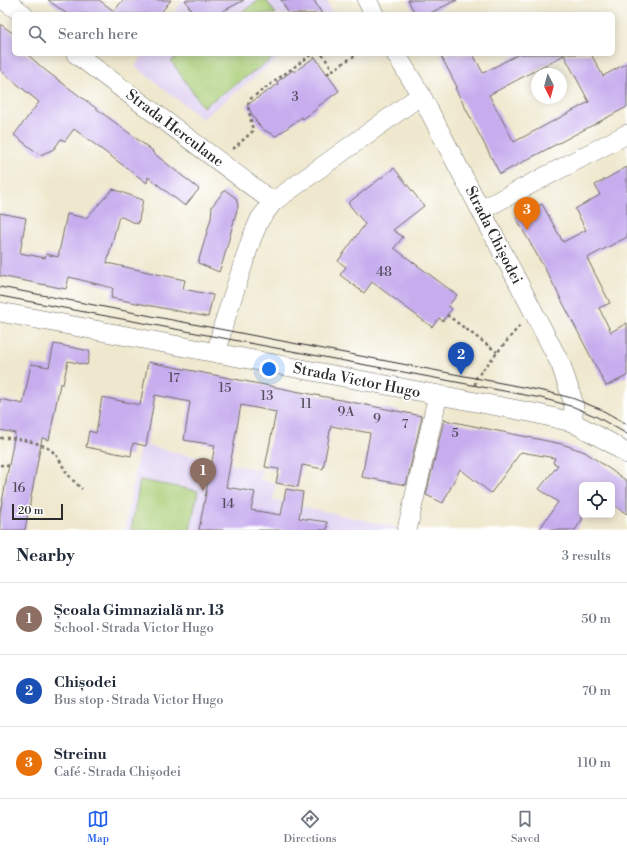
<!DOCTYPE html>
<meta charset="utf-8">
<style>
body{margin:0;font-family:"Libre Bodoni",serif;background:#f6f6f7;color:#1f2937}
.controls{position:absolute;right:12px;bottom:12px;display:grid;overflow:hidden;border-radius:6px;box-shadow:0 2px 10px #0003}
.controls button{width:36px;height:36px;display:grid;place-items:center;padding:0;border:0;border-bottom:1px solid #e0e1e3;background:#fff;color:#1f2937;font:20px sans-serif}
.compass{position:absolute;left:531px;top:68px;width:36px;height:36px;border-radius:50%;background:#fff;box-shadow:0 2px 10px #0003;rotate:174deg}
.scale{position:absolute;left:12px;bottom:10px;width:51px;box-sizing:border-box;padding-left:4px;border:2px solid #2b2b2b;border-top:0;font-size:11px;line-height:14px;white-space:nowrap;color:#2b2b2b;-webkit-text-stroke:3px #fff;paint-order:stroke}
.you{position:absolute;left:269px;top:369px;width:14px;height:14px;margin:-10px;border:3px solid #fff;border-radius:50%;background:#1a73e8;box-shadow:0 0 0 6px #1a73e833}
.badge{display:grid;place-items:center;width:26px;height:26px;border-radius:50%;background:#2563eb;color:#fff;font-size:13px;font-weight:700}
.pin{position:absolute;translate:-50% -33px;filter:drop-shadow(0 1px 2px #0008)}
.pin::after{content:'';position:absolute;top:21px;width:14px;height:12px;background:inherit;clip-path:polygon(0 0,100% 0,50% 100%)}
.list{margin:0;padding:0;list-style:none}
h2{display:flex;justify-content:space-between;align-items:center;height:52px;margin:0;padding:0 16px;font-size:17px}
h2 small{font-size:13px;font-weight:400;color:#747a83}
.list li{display:grid;grid-template-columns:26px 1fr auto;gap:12px;align-items:center;box-sizing:border-box;height:72px;padding:0 16px;border-top:1px solid #e0e1e3}
.list b{display:block;font-size:15px;white-space:nowrap}
.list p{margin:0;font-size:13px;white-space:nowrap;color:#747a83}
.list em{font-size:13px;font-style:normal;color:#747a83}
.icon{flex:none;width:22px;height:22px;fill:none;stroke:currentColor;stroke-width:2;stroke-linecap:round;stroke-linejoin:round}
.map{position:relative;flex:none;width:627px;height:530px;overflow:hidden}
.search{position:absolute;background:#fff;box-shadow:0 2px 10px #0003;left:12px;right:12px;top:12px;height:44px;display:flex;align-items:center;gap:10px;box-sizing:border-box;padding:0 14px;border-radius:6px;color:#747a83;font-size:15px}
.sheet{height:268px;background:#fff}
nav{display:flex;justify-content:space-around;align-items:center;box-sizing:border-box;height:56px;border-top:1px solid #e0e1e3;background:#fff;font-size:11px;color:#747a83}
nav a{display:grid;justify-items:center;gap:2px}
nav .on{color:#2563eb}
.map>svg:first-child{display:block}
</style>
<div class="map">
<svg width="627" height="530" viewBox="0 0 627 530">
<rect width="100%" height="100%" fill="#fff"/>
<filter id="ink" filterUnits="userSpaceOnUse"><feTurbulence type="fractalNoise" baseFrequency=".025" numOctaves="2"/><feDisplacementMap in="SourceGraphic" scale="8" xChannelSelector="R" yChannelSelector="G"/><feConvolveMatrix kernelMatrix="1 2 1 2 8 2 1 2 1" color-interpolation-filters="sRGB"/></filter>
<filter id="wash" filterUnits="userSpaceOnUse"><feTurbulence type="fractalNoise" baseFrequency=".012" numOctaves="4" result="noise"/><feDisplacementMap in="SourceGraphic" scale="16" xChannelSelector="R" yChannelSelector="G"/><feGaussianBlur stdDeviation="0.9" result="paint"/><feColorMatrix in="noise" values="0 0 0 0 0 0 0 0 0 0 0 0 0 0 0 0 0 1.4 0 .05"/><feComposite in="paint" operator="in"/></filter>
<g filter="url(#wash)">
<rect width="100%" height="100%" fill="#efe8ce"/>
<g fill="#e1d4f3">
<polygon points="183,0 326,0 333,14 173,14"/>
<polygon points="144,54 284,54 202,119 135,66"/>
<polygon points="140,444 213,461 262,470 260,480 276,483 273,500 400,528 399,530 125,530"/>
</g>
<g fill="#aace78" stroke="#6a7c52">
<polygon points="259,0 266,0 276,14 239,14"/>
<polygon points="181,54 279,54 203,107 171,61"/>
<polygon points="140,480 198,491 190,530 131,530"/>
</g>
<g id="blocks">
<g fill="#c7adee" fill-rule="evenodd">
<polygon points="48,0 99,0 114,11 123,0 171,0 160,14 67,14"/>
<polygon points="185,0 244,0 218,14 193,14"/>
<polygon points="281,0 314,0 322,14 289,14"/>
<polygon points="408,0 457,0 428,14 415,14"/>
<polygon points="0,24 14,34 14,54 27,54 45,70 153,151 152,152 199,189 185,206 148,177 147,183 74,129 65,141 61,139 54,149 40,155 14,135 39,102 0,70"/>
<path d="M440,54H473L483,73L519,54H591L603,76L627,63V107L500,174L455,88L457,87ZM564,55L589,102L514,142L489,95Z"/>
<polygon points="315,57 339,91 317,107 318,108 303,119 302,117 276,136 264,130 257,123 247,105 278,84 277,82 293,70 294,72"/>
<polygon points="627,167 627,237 587,258 610,303 599,308 611,332 627,323 627,376 606,386 550,278 516,218 542,204 563,242 586,230 575,209 600,195 595,185"/>
<polygon points="394,168 424,206 393,230 403,237 394,248 457,295 448,306 452,309 447,315 443,321 439,318 432,327 372,282 364,293 340,275 346,267 338,261 365,224 348,203"/>
<polygon points="113,189 143,200 138,224 119,216 107,263 185,280 183,289 213,295 208,317 111,298 113,288 69,277 66,289 0,276 0,213 26,218 20,253 45,258 46,254 58,257 67,214 86,218"/>
<polygon points="225,190 236,198 238,206 223,261 219,272 198,263 211,218 212,206"/>
<polygon points="54,344 90,351 87,365 68,361 63,384 60,384 49,440 42,438 25,530 0,530 0,513 15,433 0,430 0,399 23,404 31,364 49,367"/>
<polygon points="148,362 422,416 406,485 362,477 370,433 331,426 323,469 302,465 298,487 276,483 279,469 265,467 276,412 241,405 226,487 255,492 251,510 281,515 286,489 303,492 299,518 327,522 327,530 199,530 215,445 184,440 190,402 155,395 146,446 133,443 131,456 86,447 89,431 96,433 102,397 140,405"/>
<polygon points="444,420 562,444 585,452 627,481 627,514 612,504 612,485 582,485 582,520 575,530 539,530 558,502 539,489 558,465 553,463 555,458 521,452 491,493 460,469 443,503 426,495"/>
</g>
</g>
</g>
<g filter="url(#ink)">
<use href="#blocks" fill-opacity="0" stroke="#706d64" stroke-width="1"/>
<g fill="none" stroke-linecap="round" stroke-linejoin="round">
<defs>
<g id="minor">
<polyline points="4,0 23,14"/>
<polyline points="367,0 374,14"/>
<polyline points="76,54 273,202"/>
<polyline points="396,54 421,95 561,365 572,398 574,407 572,422"/>
<polyline points="481,210 627,134"/>
<polyline points="0,312 534,413 572,422 611,443 627,454"/>
<polyline points="217,353 222,329 251,240 260,219 273,202 421,95"/>
<polyline points="407,530 438,395"/>
</g>
</defs>
<use href="#minor" stroke="#706d64" stroke-width="20"/>
<g stroke="#706d64" stroke-width="2.5" stroke-dasharray="3 3" stroke-linecap="butt">
<polyline points="322,54 333,70"/>
<polyline points="327,74 357,54"/>
<polyline points="233,149 253,131 248,106 249,100 312,54"/>
<polyline points="447,315 497,352"/>
<polyline points="475,385 476,378 521,324"/>
<path d="M0,438C14,437 43,442 53,452C60,458 62,466 67,473C71,479 77,484 82,489"/>
<polyline points="0,465 9,466"/>
<polyline points="0,508 1,508"/>
</g>
<use href="#minor" stroke="#fff" stroke-width="19"/>
<g stroke="#2b2b2b" stroke-width="1">
<polyline points="0,287 543,391 572,398 600,409 627,424"/>
<polyline points="0,296 541,398 574,407 597,417 627,434"/>
</g>
</g>
</g>
<g text-anchor="middle" stroke-width="3.5" stroke-linejoin="round" paint-order="stroke">
<g font-size="13" fill="#524c5c">
<text x="295" y="101">3</text>
<text x="384" y="276">48</text>
<text x="174" y="382">17</text>
<text x="225" y="392">15</text>
<text x="267" y="400">13</text>
<text x="306" y="408">11</text>
<text x="346" y="416">9A</text>
<text x="377" y="423">9</text>
<text x="405" y="428">7</text>
<text x="455" y="437">5</text>
<text x="19" y="492">16</text>
<text x="228" y="508">14</text>
</g>
<g font-size="15" fill="#2b2b2b" stroke="#fff">
<text transform="translate(175 128) rotate(37)" y="5">Strada Herculane</text>
<text transform="translate(494 235) rotate(63)" y="5">Strada Chișodei</text>
<text transform="translate(357 380) rotate(11)" y="5">Strada Victor Hugo</text>
</g>
</g>
</svg>
<div class="controls">
<button><svg class="icon" aria-label="locate" viewBox="0 0 24 24"><circle cx="12" cy="12" r="6"/><path d="M12 2v4M12 18v4M2 12h4M18 12h4"/></svg></button>
</div>
<svg class="compass" viewBox="-18 -18 36 36"><path d="M0-13l5 13h-10z" fill="#e53935"/><path d="M0 13l5-13h-10z" fill="#747a83"/></svg>
<div class="scale">20 m</div>
<div class="you"></div>
<div class="pin badge" style="left:203px;top:491px;background:#8d6e63">1</div>
<div class="pin badge" style="left:461px;top:375px;background:#1a4fb4">2</div>
<div class="pin badge" style="left:527px;top:230px;background:#e8710a">3</div>
<div class="search"><svg class="icon" aria-label="search" viewBox="0 0 24 24"><circle cx="10" cy="10" r="6"/><path d="M15 15l6 6"/></svg>Search here</div>
</div>
<section class="sheet">
<h2>Nearby<small>3 results</small></h2>
<ul class="list">
<li><span class="badge" style="background:#8d6e63">1</span><div><b>Școala Gimnazială nr. 13</b><p>School · Strada Victor Hugo</p></div><em>50 m</em></li>
<li><span class="badge" style="background:#1a4fb4">2</span><div><b>Chișodei</b><p>Bus stop · Strada Victor Hugo</p></div><em>70 m</em></li>
<li><span class="badge" style="background:#e8710a">3</span><div><b>Streinu</b><p>Café · Strada Chișodei</p></div><em>110 m</em></li>
</ul>
</section>
<nav>
<a class="on"><svg class="icon" aria-label="map" viewBox="0 0 24 24"><path d="M3 6l6-2 6 2 6-2v14l-6 2-6-2-6 2zM9 4v14M15 6v14"/></svg>Map</a>
<a><svg class="icon" aria-label="directions" viewBox="0 0 24 24"><path d="M12 3l9 9-9 9-9-9zM9 14v-3h6M13 9l2 2-2 2"/></svg>Directions</a>
<a><svg class="icon" aria-label="saved" viewBox="0 0 24 24"><path d="M7 4h10v16l-5-4-5 4z"/></svg>Saved</a>
</nav>
